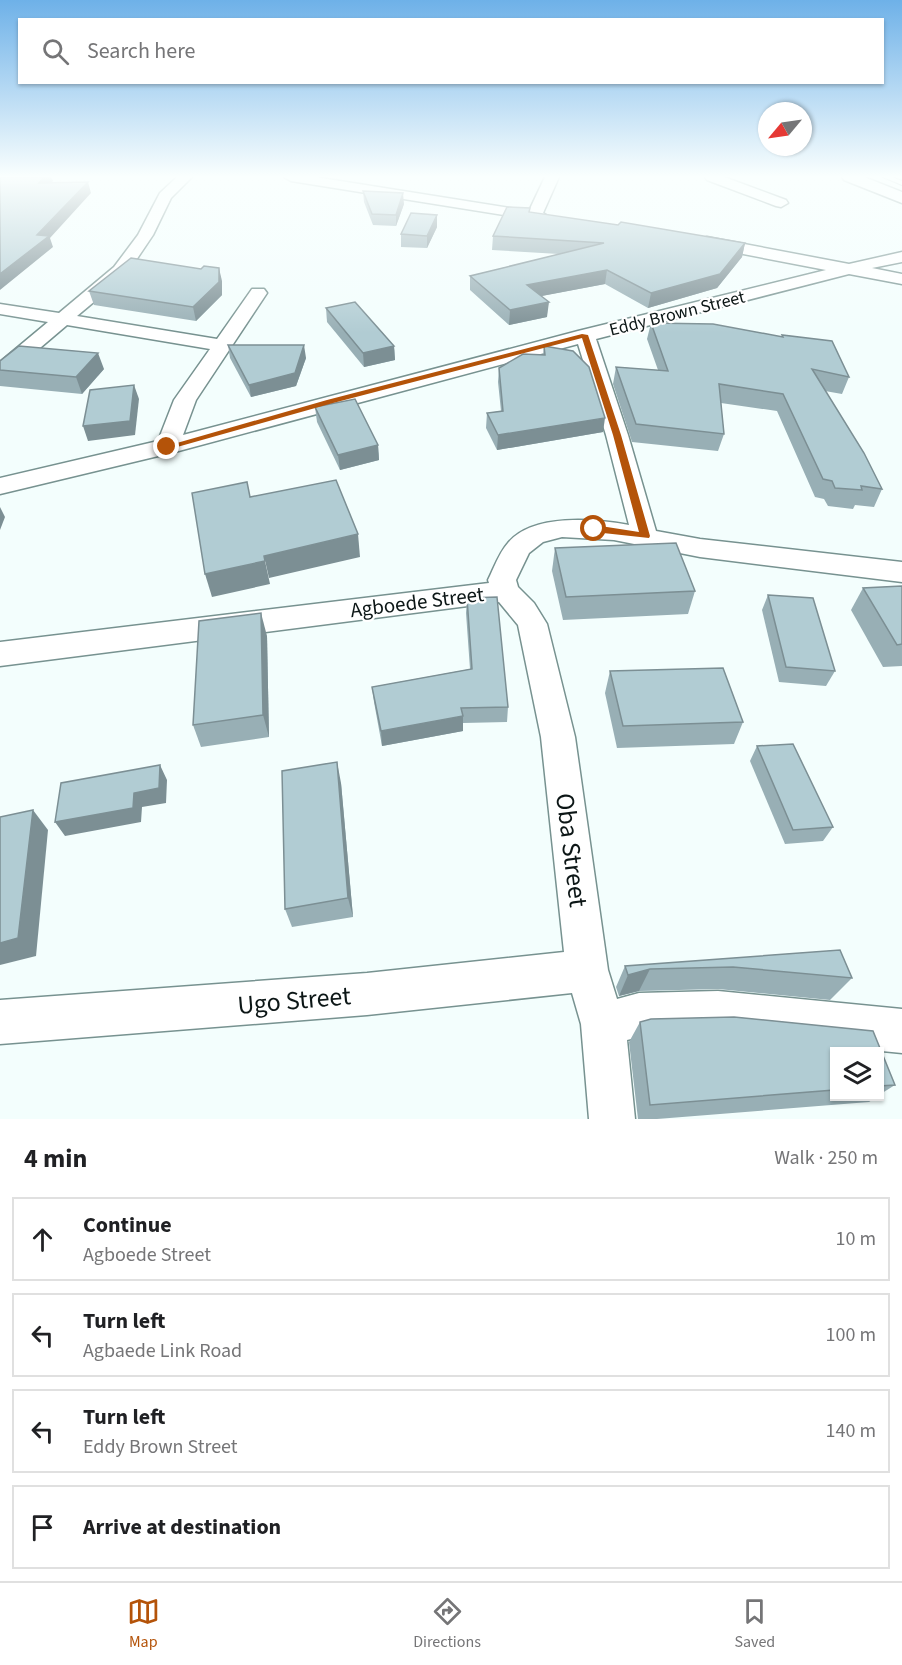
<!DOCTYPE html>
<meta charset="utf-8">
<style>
body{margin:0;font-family:"Source Sans 3",sans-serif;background:#f6f6f6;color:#202124}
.controls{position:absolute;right:18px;bottom:18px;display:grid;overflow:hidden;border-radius:0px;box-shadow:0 2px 4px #0004}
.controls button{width:54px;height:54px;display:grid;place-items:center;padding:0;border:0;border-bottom:2px solid #e0e0e0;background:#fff;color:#202124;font:30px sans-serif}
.compass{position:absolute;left:758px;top:102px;width:54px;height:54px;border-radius:50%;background:#fff;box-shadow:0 2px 4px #0004;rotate:241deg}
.stop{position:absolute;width:18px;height:18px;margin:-14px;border:4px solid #b45309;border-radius:50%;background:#fff}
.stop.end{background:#b45309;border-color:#fff;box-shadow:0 2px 6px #0008}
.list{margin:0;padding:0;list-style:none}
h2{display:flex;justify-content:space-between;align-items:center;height:78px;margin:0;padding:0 24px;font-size:26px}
h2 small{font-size:20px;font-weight:400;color:#757577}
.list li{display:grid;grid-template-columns:39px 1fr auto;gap:18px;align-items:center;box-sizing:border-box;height:84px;margin:0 12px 12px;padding:0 12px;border:2px solid #e0e0e0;border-radius:0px}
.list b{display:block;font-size:22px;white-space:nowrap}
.list p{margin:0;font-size:20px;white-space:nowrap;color:#757577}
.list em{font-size:20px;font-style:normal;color:#757577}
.icon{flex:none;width:33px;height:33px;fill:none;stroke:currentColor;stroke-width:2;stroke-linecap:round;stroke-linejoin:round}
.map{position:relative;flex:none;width:902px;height:1119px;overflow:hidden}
.search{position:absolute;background:#fff;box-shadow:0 2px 4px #0004;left:18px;right:18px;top:18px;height:66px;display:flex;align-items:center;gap:15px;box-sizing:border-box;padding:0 21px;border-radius:0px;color:#757577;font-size:22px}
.sheet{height:462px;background:#fff}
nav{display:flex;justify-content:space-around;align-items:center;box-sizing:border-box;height:84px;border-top:2px solid #e0e0e0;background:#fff;font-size:16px;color:#757577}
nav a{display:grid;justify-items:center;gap:3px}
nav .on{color:#b45309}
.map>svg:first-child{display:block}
</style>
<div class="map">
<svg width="902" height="1119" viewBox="0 0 902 1119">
<rect width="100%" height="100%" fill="#f3fefd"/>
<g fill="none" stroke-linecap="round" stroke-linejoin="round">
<defs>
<polygon id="service" points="883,177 892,177 902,181 902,185"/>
<g id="minor">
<path d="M177,177H192L171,198L153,235L126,275L77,316L217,339L252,289H264L267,293L196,400L183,435L578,331L826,270L707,247L701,245L699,242L701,239L707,237L849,264L902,252V262L872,268L902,274V284L849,274L596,339L628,435L656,531L700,539L902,562V582L700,557L614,540L562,537L543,542L529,553L516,580L518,587L534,603L547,624L575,737L608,970L617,999L639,993L718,991L902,1009V1053L718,1035L639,1037L627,1040L635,1119H589L581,1024L572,993L367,1015L0,1044V1000L367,973L564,952L541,737L518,625L499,602L0,666V642L489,583L488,580C494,568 499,553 508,543C533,513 595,519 629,525L606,435L578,344L175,452L0,494V478L158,441L174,400L210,349L67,325L7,376L0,378V362L48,322L0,314V304L59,313L114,267L138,235L160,193Z"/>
<polygon points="284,177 315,177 529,211 545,177 559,177 543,213 549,217 542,221 291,181"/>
<polygon points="705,177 724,177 786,200 788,203 781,207 776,206 707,180"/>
</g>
<polygon id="secondary" points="842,177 864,177 902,192 902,203 844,180"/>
</defs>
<use href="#service" stroke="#779290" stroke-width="2"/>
<use href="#minor" stroke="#779290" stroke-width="3"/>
<use href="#secondary" stroke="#779290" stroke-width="3"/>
<use href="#service" fill="#fff" fill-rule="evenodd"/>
<use href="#minor" fill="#fff" fill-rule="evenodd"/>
<use href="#secondary" fill="#fff" fill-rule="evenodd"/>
</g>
<g fill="#98afb5">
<polygon points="363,191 404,204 396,226 373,225 364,202"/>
<polygon points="530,208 530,213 745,243 742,257 717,288 648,308 605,284 541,296 547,317 509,325 470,290 470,276 559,254 492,250 493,236"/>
<polygon points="437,215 437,227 427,248 401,247 401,234"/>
<polygon points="222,281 222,295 196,321 94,305 89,291"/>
<polygon points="326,308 394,346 395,360 364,367 327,322"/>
<polygon points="651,323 782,337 782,335 849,377 842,394 825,391 882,489 874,507 855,505 853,509 828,506 824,499 815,497 777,411 721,403 724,434 718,451 632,442 613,384 616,367 658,370 647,339"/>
<polygon points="228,345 306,358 296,386 251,397 230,358"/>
<polygon points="544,346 603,432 497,450 486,428 487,413 501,411 498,382 499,368 543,355"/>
<polygon points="0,361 104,369 82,394 0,386"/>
<polygon points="315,407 378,445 379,460 340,470 317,422"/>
<polygon points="555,548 695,591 688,614 563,620 552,571"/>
<polygon points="902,586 902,666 883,667 851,610 863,588"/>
<polygon points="768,595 835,671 826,686 779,682 762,610"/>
<polygon points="467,598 508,707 507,722 463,723 463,731 382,746 374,702 372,687 470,669 466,613"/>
<polygon points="267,636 269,737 201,747 193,725"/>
<polygon points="610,671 743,722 734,744 617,748 605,693"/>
<polygon points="757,746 833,827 823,841 785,844 750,761"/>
<polygon points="341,783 353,917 292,927 285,909"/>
<polygon points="840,950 852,978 830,1000 718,989 639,991 619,996 616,987 625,966"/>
<polygon points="734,1017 873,1031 895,1085 879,1095 879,1052 834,1052 834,1096 878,1096 869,1102 657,1119 638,1119 629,1042 640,1022 651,1019"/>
</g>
<g fill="#7c8f94">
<polygon points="44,177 51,177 53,181 43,193 39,183"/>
<polygon points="88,182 91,193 50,238 53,247 0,290 0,274"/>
<polygon points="403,193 404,204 396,226 396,215"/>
<polygon points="437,215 437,227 427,248 427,236"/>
<polygon points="745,243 742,257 717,288 648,308 651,293"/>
<polygon points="219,268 222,281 222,295 196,321 193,307"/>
<polygon points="607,270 605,284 526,299 527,285"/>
<polygon points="549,302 547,317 509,325 510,310"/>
<polygon points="304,345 306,358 296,386 251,397 249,385"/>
<polygon points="394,346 395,360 364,367 363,353"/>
<polygon points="98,353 104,369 82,394 76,377"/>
<polygon points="134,385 139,399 135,435 88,441 83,426"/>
<polygon points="605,418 603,432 497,450 498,435"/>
<polygon points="378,445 379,460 340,470 338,455"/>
<polygon points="0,507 5,517 0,530"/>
<polygon points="358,534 360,557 269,578 264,556"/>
<polygon points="265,561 270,584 212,597 205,574"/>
<polygon points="261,613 267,636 269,737 263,715"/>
<polygon points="463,716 463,731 382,746 381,731"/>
<polygon points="337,762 341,783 353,917 348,898"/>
<polygon points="160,765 167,780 166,803 142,807 141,822 65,836 55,822"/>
<polygon points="33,810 48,830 36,956 0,965 0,943"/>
<polygon points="650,969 639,991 619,996 628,975"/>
</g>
<g fill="#b1ccd3" stroke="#7c8f94" stroke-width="1.5">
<polygon points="0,177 44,177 39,183 88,182 37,235 49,236 0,274"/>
<polygon points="363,191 403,193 396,215 372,214"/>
<polygon points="507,207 530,208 529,212 618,225 621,222 745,243 720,274 651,293 607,270 527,285 549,302 510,310 470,276 604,243 493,236"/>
<polygon points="411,213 437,215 427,236 401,234"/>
<polygon points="131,258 201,269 204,266 219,268 219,282 193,307 89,291"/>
<polygon points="355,302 394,346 363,353 326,308"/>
<polygon points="651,323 713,324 783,337 782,335 832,341 849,377 812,369 864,453 882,489 861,486 862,490 835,488 832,481 823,479 783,394 719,384 724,434 636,424 616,367 668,371"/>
<polygon points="228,345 304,345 295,373 249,385"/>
<polygon points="19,346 98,353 76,377 0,370 0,361"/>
<polygon points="544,346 573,351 589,367 605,418 498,435 487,413 503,411 499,368 523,354 545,355"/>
<polygon points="134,385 130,421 83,426 90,390"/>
<polygon points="355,399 378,445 338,455 315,407"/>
<polygon points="336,480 358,534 264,556 265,561 205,574 192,493 247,482 250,497"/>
<polygon points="676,543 695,591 566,597 555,548"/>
<polygon points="902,586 902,644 897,645 863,588"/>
<polygon points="768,595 813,598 835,671 786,667"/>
<polygon points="497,597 508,707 461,708 463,716 381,731 372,687 472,669 467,598"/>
<polygon points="261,613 263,715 193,725 199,621"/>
<polygon points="723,668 743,722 623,726 610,671"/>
<polygon points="793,744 833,827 793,830 757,746"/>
<polygon points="337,762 348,898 285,909 282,771"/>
<polygon points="160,765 159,788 134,793 133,808 55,822 61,783"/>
<polygon points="33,810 18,938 0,943 0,817"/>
<polygon points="840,950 852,978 733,967 650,969 628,975 625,966"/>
<polygon points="734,1017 873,1031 895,1085 879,1086 879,1052 834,1052 834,1090 650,1105 640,1022 651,1019"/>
</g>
<linearGradient id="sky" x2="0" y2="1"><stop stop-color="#6eb1e8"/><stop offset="0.53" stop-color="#fafffe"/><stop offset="1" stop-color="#fafffe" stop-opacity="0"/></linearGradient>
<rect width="902" height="333" fill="url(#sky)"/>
<polygon fill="#b45309" points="582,334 588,335 621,435 650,536 649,538 594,532 590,529 594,525 639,532 613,435 582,338 333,403 170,449 163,447 327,400"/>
<g text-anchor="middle" stroke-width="4.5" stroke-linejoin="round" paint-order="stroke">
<g font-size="18" fill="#0c1616" stroke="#fff">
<text transform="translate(677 313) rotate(-14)" y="6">Eddy Brown Street</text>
</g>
<g font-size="21" fill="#0c1616" stroke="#fff">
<text transform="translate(417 602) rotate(-7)" y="7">Agboede Street</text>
</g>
<g font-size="26" fill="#0c1616" stroke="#fff">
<text transform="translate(572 850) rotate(83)" y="9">Oba Street</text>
<text transform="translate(294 1000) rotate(-5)" y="9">Ugo Street</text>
</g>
</g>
</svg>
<div class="controls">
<button><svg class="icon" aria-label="layers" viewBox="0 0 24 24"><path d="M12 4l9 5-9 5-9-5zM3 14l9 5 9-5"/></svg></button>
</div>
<svg class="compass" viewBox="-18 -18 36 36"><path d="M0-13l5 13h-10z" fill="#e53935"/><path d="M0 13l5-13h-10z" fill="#757577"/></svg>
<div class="stop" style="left:594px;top:529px"></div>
<div class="stop end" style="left:167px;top:447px"></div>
<div class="search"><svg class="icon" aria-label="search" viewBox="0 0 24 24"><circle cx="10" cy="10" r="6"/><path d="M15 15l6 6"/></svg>Search here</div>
</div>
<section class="sheet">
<h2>4 min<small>Walk · 250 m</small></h2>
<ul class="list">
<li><svg class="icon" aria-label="ahead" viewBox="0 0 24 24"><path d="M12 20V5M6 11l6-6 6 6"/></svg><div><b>Continue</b><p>Agboede Street</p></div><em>10 m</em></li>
<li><svg class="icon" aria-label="left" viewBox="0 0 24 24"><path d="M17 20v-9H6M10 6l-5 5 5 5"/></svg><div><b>Turn left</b><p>Agbaede Link Road</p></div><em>100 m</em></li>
<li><svg class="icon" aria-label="left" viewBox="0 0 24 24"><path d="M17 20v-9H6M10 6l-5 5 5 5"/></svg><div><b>Turn left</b><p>Eddy Brown Street</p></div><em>140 m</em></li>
<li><svg class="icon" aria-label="arrive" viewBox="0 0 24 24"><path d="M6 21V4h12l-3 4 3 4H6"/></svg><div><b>Arrive at destination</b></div></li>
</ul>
</section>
<nav>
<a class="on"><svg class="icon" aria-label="map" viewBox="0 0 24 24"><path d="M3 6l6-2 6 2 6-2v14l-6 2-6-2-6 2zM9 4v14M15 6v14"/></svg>Map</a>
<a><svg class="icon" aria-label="directions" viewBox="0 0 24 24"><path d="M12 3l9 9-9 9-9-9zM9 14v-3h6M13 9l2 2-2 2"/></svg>Directions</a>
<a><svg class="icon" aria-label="saved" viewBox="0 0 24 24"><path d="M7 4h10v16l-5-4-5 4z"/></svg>Saved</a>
</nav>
